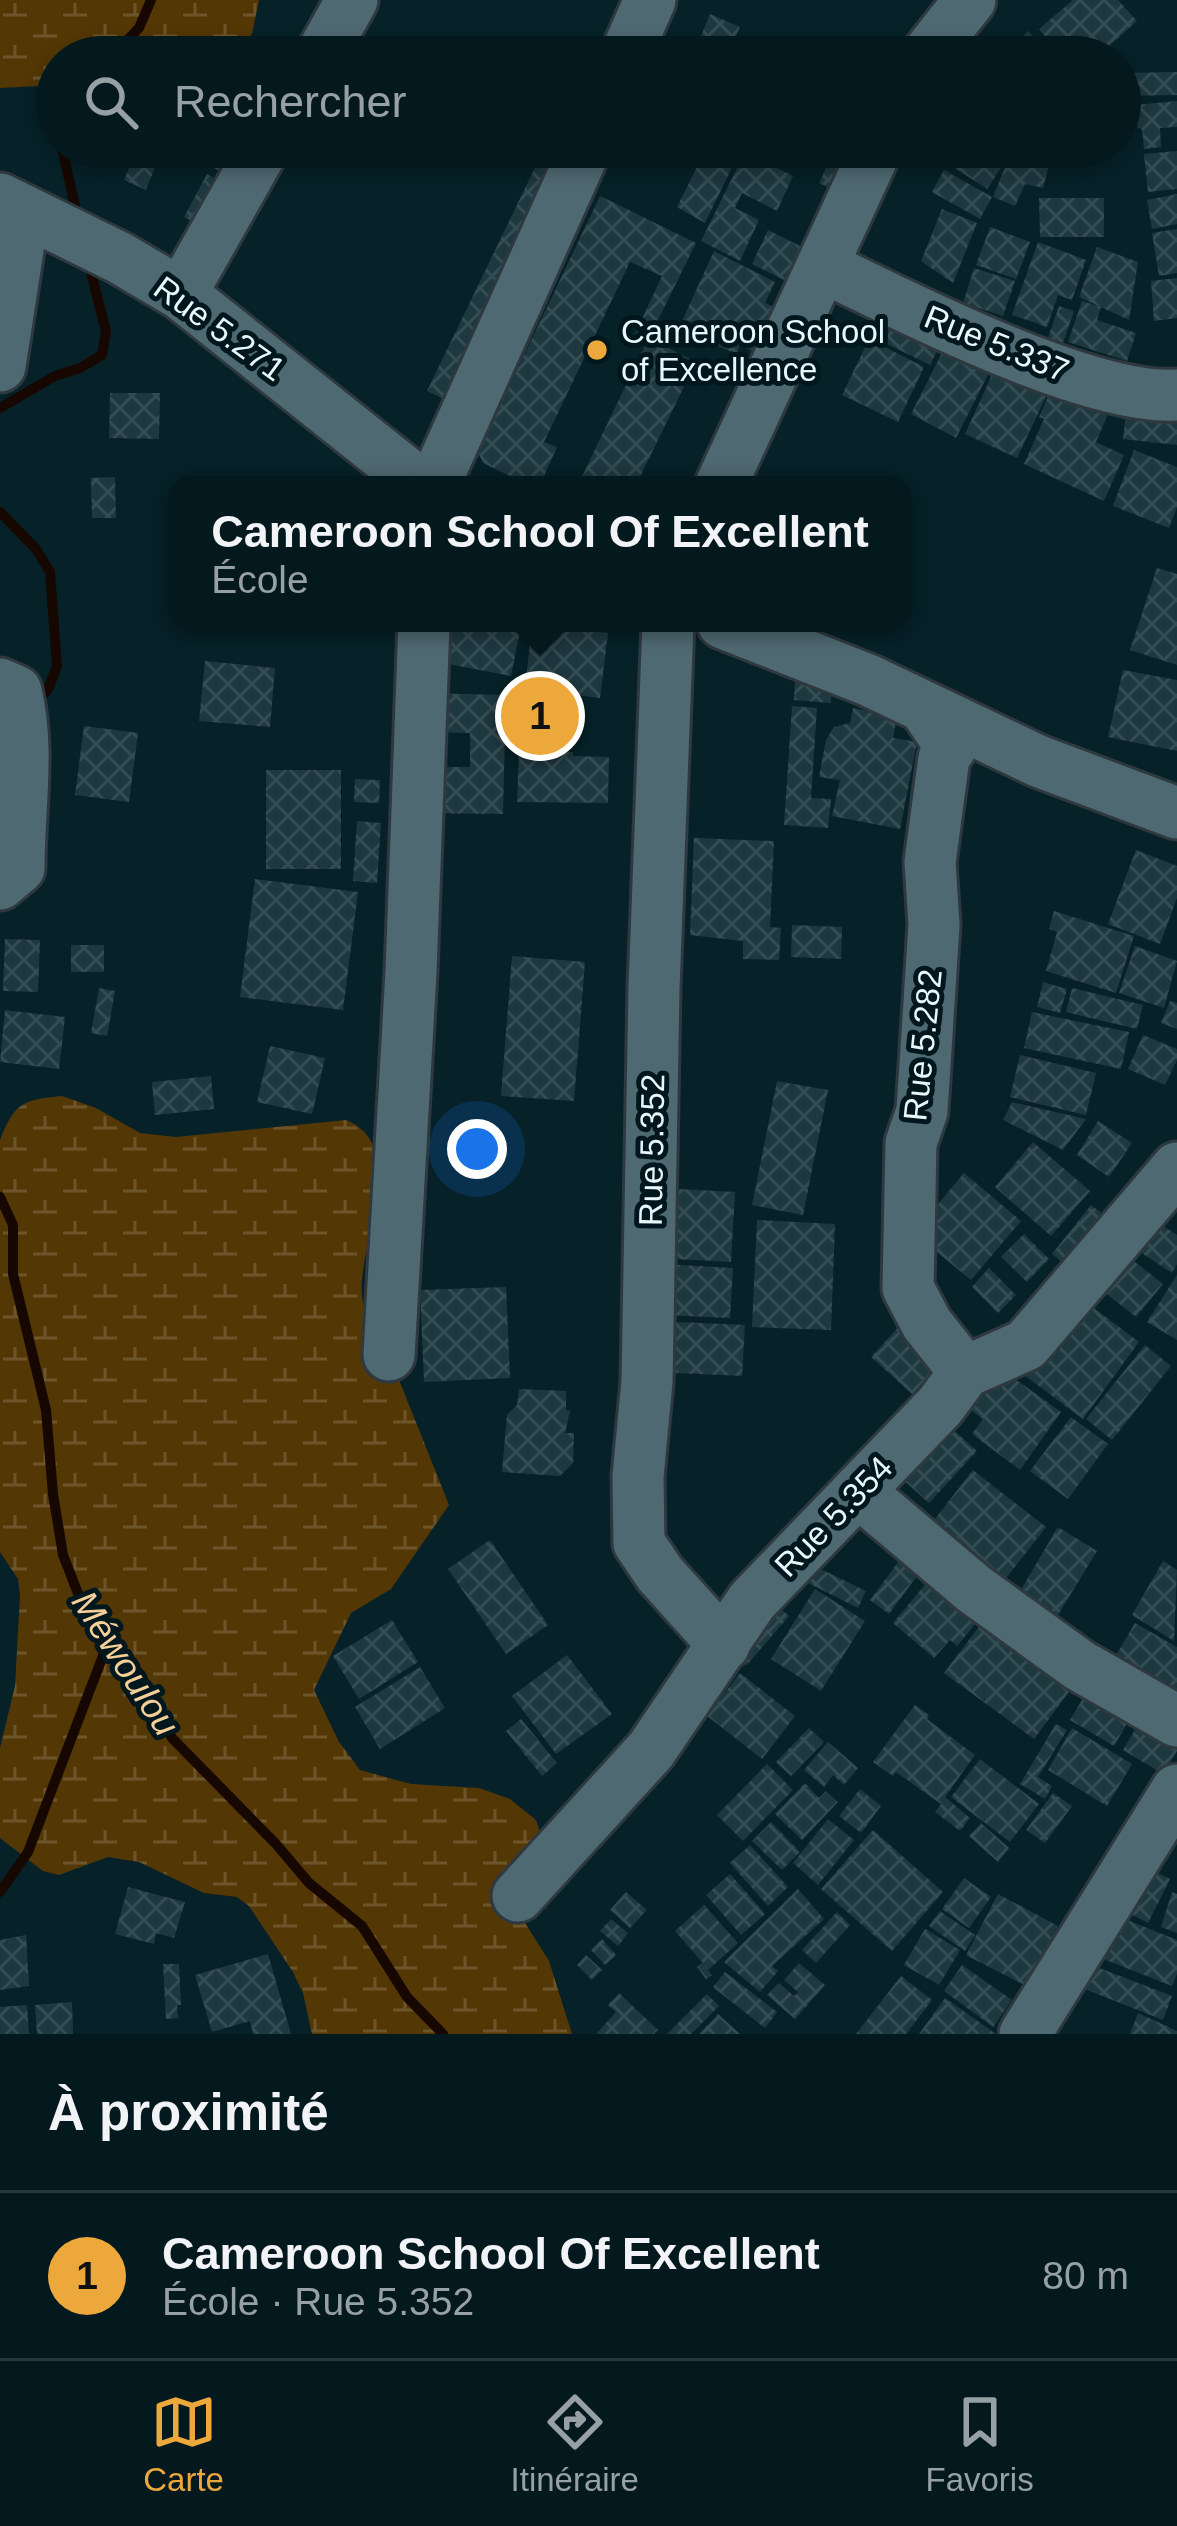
<!DOCTYPE html>
<html lang="fr">
<meta charset="utf-8">
<style>
body{margin:0;font-family:Helvetica,sans-serif;background:#0d2227;color:#f1f3f6}
.you{position:absolute;left:477px;top:1149px;width:42px;height:42px;margin:-30px;border:9px solid #fff;border-radius:50%;background:#1a73e8;box-shadow:0 0 0 18px #1a73e833}
.badge{display:grid;place-items:center;width:78px;height:78px;border-radius:50%;background:#eda83b;color:#111;font-size:39px;font-weight:700}
.pin{position:absolute;translate:-50% -50%;border:6px solid #fff;box-shadow:0 3px 12px #0006}
.popup{position:absolute;left:168px;top:476px;width:744px;height:156px;box-sizing:border-box;display:grid;place-content:center;border-radius:24px;background:#04191e;filter:drop-shadow(0 3px 9px #0005);font-size:39px;white-space:nowrap;color:#97a0a4}
.popup b{font-size:45px;color:#f1f3f6}
.popup::after{content:'';position:absolute;left:50%;top:100%;margin-left:-24px;border:24px solid transparent;border-top-color:#04191e}
.list{margin:0;padding:0;list-style:none}
h2{display:flex;justify-content:space-between;align-items:center;height:156px;margin:0;padding:0 48px;font-size:51px}
h2 small{font-size:39px;font-weight:400;color:#97a0a4}
.list li{display:grid;grid-template-columns:78px 1fr auto;gap:36px;align-items:center;box-sizing:border-box;height:168px;padding:0 48px;border-top:3px solid #25383c}
.list b{display:block;font-size:45px;white-space:nowrap}
.list p{margin:0;font-size:39px;white-space:nowrap;color:#97a0a4}
.list em{font-size:39px;font-style:normal;color:#97a0a4}
.icon{flex:none;width:66px;height:66px;fill:none;stroke:currentColor;stroke-width:2;stroke-linecap:round;stroke-linejoin:round}
.map{position:relative;flex:none;width:1177px;height:2034px;overflow:hidden}
.search{position:absolute;background:#04191e;box-shadow:0 6px 18px #0003;left:36px;right:36px;top:36px;height:132px;display:flex;align-items:center;gap:30px;box-sizing:border-box;padding:0 42px;border-radius:66px;color:#97a0a4;font-size:45px}
.sheet{height:324px;background:#04191e}
nav{display:flex;justify-content:space-around;align-items:center;box-sizing:border-box;height:168px;border-top:3px solid #25383c;background:#04191e;font-size:33px;color:#97a0a4}
nav a{display:grid;justify-items:center;gap:6px}
nav .on{color:#eda83b}
.map>svg:first-child{display:block}
</style>
<div class="map">
<svg width="1177" height="2034" viewBox="0 0 1177 2034">
<defs>
<pattern id="wetland-marsh" width="20" height="14" patternUnits="userSpaceOnUse" patternTransform="scale(3)"><rect width="20" height="14" fill="#533705"/><path d="M1 5h8M5 5V1M11 12h8M15 12V8" fill="none" stroke="#6c552a"/></pattern>
<pattern id="building-cross-hatch" width="8" height="8" patternUnits="userSpaceOnUse" patternTransform="scale(3)"><rect width="8" height="8" fill="#1e3840"/><path d="M0 0l8 8M0 8l8-8" fill="none" stroke="#344c53"/></pattern>
</defs>
<rect width="100%" height="100%" fill="#062128"/>
<g fill="url(#wetland-marsh)">
<polygon points="0,0 259,0 252,34 227,57 57,57 57,85 0,88"/>
<path d="M62,1096L96,1108L140,1133L176,1137L346,1120C411,1146 357,1247 362,1295C364,1316 374,1341 389,1355L449,1505L391,1589L351,1613L314,1690L339,1742L360,1770L411,1784L479,1788L510,1799L536,1820L541,1835L522,1918L549,1961L572,2034H312L303,1993L293,1972L249,1906L237,1897L204,1893L139,1862L108,1857L59,1875L43,1871L0,1838V1748L15,1686L20,1596L18,1579L0,1552V1140C15,1102 23,1100 62,1096Z"/>
</g>
<g fill="none" stroke-linecap="round" stroke-linejoin="round">
<g stroke="#160800" stroke-width="10">
<polyline points="111,57 139,28 151,0"/>
<polyline points="62,147 78,220"/>
<polyline points="0,408 55,376 80,368 102,355 106,331 88,261"/>
<polyline points="0,512 36,549 50,572 57,666 49,687 36,706"/>
<polyline points="0,1197 13,1225 13,1274 46,1410 53,1494 63,1555 79,1596 94,1622 140,1674 172,1738 276,1844 309,1883 362,1926 407,1997 443,2034"/>
<polyline points="0,1892 28,1852 109,1640"/>
</g>
</g>
<g fill="url(#building-cross-hatch)">
<polygon points="1073,0 1118,0 1137,21 1097,57 1063,57 1039,29"/>
<polygon points="710,14 740,27 734,40 771,57 701,57 704,49 697,46"/>
<polygon points="1028,31 1055,57 1003,57"/>
<polygon points="1177,72 1177,95 1122,96 1122,73"/>
<polygon points="1177,101 1177,127 1160,128 1161,147 1144,149 1142,129 1138,128 1133,105"/>
<polygon points="174,147 237,147 223,173"/>
<polygon points="545,147 566,147 479,416 427,391"/>
<polygon points="707,147 741,149 705,223 677,207"/>
<polygon points="770,147 815,147 807,165"/>
<polygon points="836,147 862,147 841,193 819,183"/>
<polygon points="957,147 996,147 1008,157 987,189 947,163"/>
<polygon points="136,151 158,160 146,190 124,180"/>
<polygon points="1177,151 1177,189 1148,192 1144,154"/>
<polygon points="745,152 793,176 777,211 742,193 735,208 759,220 740,261 701,241"/>
<polygon points="1051,157 1043,188 1025,184 1015,206 993,197 1008,160 1015,163 1021,158"/>
<polygon points="944,170 992,197 980,219 932,192"/>
<polygon points="207,174 228,186 204,228 184,217"/>
<polygon points="1177,194 1177,224 1152,229 1147,200"/>
<polygon points="600,196 696,243 649,338 696,362 636,485 578,485 647,341 635,334 662,276 630,262 544,442 557,447 540,485 529,485 483,463 478,452"/>
<polygon points="1039,198 1104,198 1104,237 1040,237"/>
<polygon points="942,209 977,223 953,283 921,261"/>
<polygon points="990,227 1030,242 1016,279 976,265"/>
<polygon points="1177,229 1177,273 1159,276 1152,233"/>
<polygon points="768,230 814,253 798,287 752,264"/>
<polygon points="1038,242 1086,260 1072,300 1058,295 1047,327 1012,315"/>
<polygon points="1097,247 1138,262 1129,320 1079,297"/>
<polygon points="714,251 775,282 765,303 772,306 752,351 740,345 737,354 678,330"/>
<polygon points="974,268 1015,281 1003,316 963,303"/>
<polygon points="1177,278 1177,318 1154,321 1151,281"/>
<polygon points="1082,301 1101,307 1097,320 1136,333 1127,361 1068,342"/>
<polygon points="888,303 946,333 930,365 871,336"/>
<polygon points="1059,306 1074,311 1063,343 1048,338"/>
<polygon points="953,331 998,355 956,438 911,414"/>
<polygon points="869,339 924,367 898,422 842,395"/>
<polygon points="996,366 1049,390 1017,458 965,434"/>
<polygon points="1051,390 1108,414 1096,442 1124,455 1104,501 1024,464 1044,419 1039,417"/>
<polygon points="110,393 160,393 159,439 109,438"/>
<polygon points="1128,395 1177,401 1177,445 1123,439"/>
<polygon points="1134,450 1177,467 1177,507 1169,528 1113,506"/>
<polygon points="115,477 116,518 92,518 91,478"/>
<polygon points="1157,568 1177,574 1177,665 1130,650"/>
<polygon points="429,623 479,623 520,631 511,676 422,659"/>
<polygon points="532,624 608,633 600,698 525,689"/>
<polygon points="205,661 275,668 270,727 199,721"/>
<polygon points="1123,670 1177,680 1177,751 1108,737"/>
<polygon points="795,680 832,683 831,703 794,700"/>
<polygon points="416,693 506,695 503,814 412,813 413,767 470,767 470,733 415,732"/>
<polygon points="523,693 563,694 561,745 522,744"/>
<polygon points="792,706 817,708 811,798 831,799 828,828 784,825"/>
<polygon points="853,708 897,717 893,738 917,742 900,829 832,816 840,780 819,777 826,740 834,727 850,723"/>
<polygon points="84,726 138,733 129,802 75,795"/>
<polygon points="557,751 573,752 573,756 609,757 608,803 517,802 519,753 557,755"/>
<rect x="266" y="770" width="75" height="99"/>
<polygon points="355,779 380,780 379,803 354,802"/>
<polygon points="357,821 381,823 377,883 353,881"/>
<polygon points="694,838 774,841 770,927 781,928 779,960 743,959 743,941 690,935"/>
<polygon points="1136,850 1177,866 1177,898 1160,944 1108,924"/>
<polygon points="255,879 358,892 343,1010 240,997"/>
<polygon points="1054,911 1134,936 1116,993 1046,971 1057,932 1049,929"/>
<polygon points="792,925 842,927 841,959 791,957"/>
<polygon points="5,939 40,940 38,992 3,991"/>
<rect x="71" y="945" width="33" height="27"/>
<polygon points="1135,946 1177,961 1164,1008 1119,993"/>
<polygon points="512,956 585,962 574,1101 501,1096"/>
<polygon points="1043,982 1067,989 1060,1013 1037,1007"/>
<polygon points="99,988 115,991 107,1036 91,1033"/>
<polygon points="1072,988 1143,1005 1137,1029 1066,1012"/>
<polygon points="1170,1001 1177,1003 1177,1029 1161,1023"/>
<polygon points="5,1010 65,1017 59,1069 0,1062"/>
<polygon points="1032,1012 1129,1032 1121,1069 1024,1048"/>
<polygon points="1143,1035 1177,1049 1177,1060 1165,1085 1128,1069"/>
<polygon points="270,1046 325,1058 312,1114 257,1102"/>
<polygon points="1020,1055 1096,1073 1086,1115 1010,1097"/>
<polygon points="211,1076 214,1109 155,1115 152,1082"/>
<polygon points="777,1081 828,1090 803,1215 752,1205"/>
<polygon points="1012,1102 1086,1119 1063,1150 1003,1120"/>
<polygon points="1098,1121 1132,1143 1109,1177 1077,1155"/>
<polygon points="1033,1142 1090,1191 1051,1236 995,1187"/>
<polygon points="964,1173 1021,1221 971,1280 914,1233"/>
<polygon points="661,1188 735,1192 731,1262 658,1258"/>
<polygon points="1091,1205 1109,1219 1069,1268 1052,1254"/>
<polygon points="1143,1213 1177,1235 1177,1264 1172,1273 1125,1242"/>
<polygon points="757,1220 835,1224 831,1330 752,1327"/>
<polygon points="1024,1234 1049,1259 1027,1282 1001,1257"/>
<polygon points="1120,1250 1163,1284 1136,1317 1094,1284"/>
<polygon points="662,1264 733,1268 730,1318 660,1315"/>
<polygon points="989,1268 1016,1295 998,1313 972,1287"/>
<polygon points="1177,1275 1177,1340 1147,1322"/>
<polygon points="506,1287 510,1378 424,1382 420,1290"/>
<polygon points="1082,1299 1139,1342 1083,1419 1024,1375"/>
<polygon points="657,1321 745,1325 742,1376 655,1372"/>
<polygon points="901,1324 951,1370 921,1402 871,1357"/>
<polygon points="1145,1345 1171,1366 1112,1440 1086,1419"/>
<polygon points="1004,1371 1061,1412 1020,1470 972,1434 983,1419 971,1410"/>
<polygon points="519,1389 566,1391 566,1410 570,1411 565,1433 574,1433 573,1463 560,1476 502,1472 507,1415 517,1405"/>
<polygon points="1071,1417 1108,1444 1068,1499 1030,1471"/>
<polygon points="948,1425 977,1451 929,1503 900,1477"/>
<polygon points="973,1470 1046,1527 1004,1581 931,1524"/>
<polygon points="1058,1527 1097,1551 1058,1615 1020,1591"/>
<polygon points="490,1540 548,1625 506,1654 448,1569"/>
<polygon points="910,1546 928,1561 889,1614 870,1600"/>
<polygon points="800,1559 866,1591 858,1608 792,1575"/>
<polygon points="1163,1561 1177,1570 1174,1641 1132,1615"/>
<polygon points="934,1574 987,1610 957,1646 950,1640 934,1658 893,1623"/>
<polygon points="815,1589 865,1621 821,1691 771,1659"/>
<polygon points="774,1603 789,1616 746,1666 731,1653"/>
<polygon points="392,1620 418,1662 359,1699 333,1656"/>
<polygon points="984,1620 1077,1681 1034,1739 944,1673"/>
<polygon points="1135,1623 1177,1647 1177,1691 1115,1657"/>
<polygon points="567,1655 612,1714 556,1754 512,1696"/>
<polygon points="420,1667 445,1708 380,1749 355,1707"/>
<polygon points="740,1673 795,1716 762,1759 707,1716"/>
<polygon points="1094,1680 1137,1706 1114,1746 1070,1720"/>
<polygon points="915,1705 929,1715 927,1719 975,1755 945,1797 970,1818 960,1831 935,1812 941,1804 896,1772 893,1776 873,1762"/>
<polygon points="1145,1713 1177,1732 1177,1751 1163,1774 1123,1750"/>
<polygon points="521,1719 557,1763 542,1776 506,1731"/>
<polygon points="1056,1724 1067,1730 1038,1777 1052,1786 1045,1799 1020,1784"/>
<polygon points="809,1728 824,1742 791,1776 776,1762"/>
<polygon points="1072,1728 1132,1764 1107,1806 1048,1770"/>
<polygon points="828,1742 858,1768 844,1785 833,1775 824,1787 804,1770"/>
<polygon points="980,1759 1039,1804 1010,1842 951,1797"/>
<polygon points="767,1764 793,1790 743,1841 717,1815"/>
<polygon points="805,1783 819,1798 826,1791 838,1802 802,1840 775,1814"/>
<polygon points="860,1789 881,1806 861,1833 839,1816"/>
<polygon points="1053,1793 1072,1806 1045,1843 1026,1830"/>
<polygon points="828,1819 854,1840 818,1885 793,1863"/>
<polygon points="771,1822 800,1852 782,1870 752,1841"/>
<polygon points="981,1823 1009,1848 998,1862 969,1836"/>
<polygon points="873,1830 943,1892 892,1951 821,1889"/>
<polygon points="750,1845 788,1887 768,1906 730,1863"/>
<polygon points="1141,1865 1170,1879 1148,1923 1119,1908"/>
<polygon points="730,1874 765,1914 741,1935 706,1895"/>
<polygon points="964,1878 991,1897 969,1928 942,1909"/>
<polygon points="128,1887 185,1902 174,1938 156,1933 154,1944 115,1934"/>
<polygon points="798,1889 824,1919 772,1966 778,1971 760,1992 724,1962"/>
<polygon points="626,1892 647,1910 630,1928 610,1910"/>
<polygon points="1172,1892 1177,1894 1177,1933 1161,1927"/>
<polygon points="998,1894 1058,1926 1026,1986 966,1955"/>
<polygon points="704,1905 738,1943 708,1970 712,1975 706,1979 697,1967 703,1963 675,1931"/>
<polygon points="940,1911 975,1935 965,1951 929,1926"/>
<polygon points="1105,1911 1177,1940 1177,1974 1172,1986 1088,1953"/>
<polygon points="837,1912 850,1925 816,1963 802,1950"/>
<polygon points="611,1919 628,1933 618,1946 600,1931"/>
<polygon points="925,1929 960,1950 939,1985 904,1965"/>
<polygon points="26,1935 29,1986 0,1990 0,1940"/>
<polygon points="602,1939 616,1955 605,1965 591,1950"/>
<polygon points="268,1954 291,2034 253,2034 250,2021 212,2032 195,1975"/>
<polygon points="586,1955 602,1970 592,1980 577,1965"/>
<polygon points="1076,1959 1172,1996 1163,2020 1067,1982"/>
<polygon points="799,1963 825,1985 795,2019 767,1995 779,1983 794,1996 798,1992 784,1980"/>
<polygon points="163,1964 179,1964 181,2005 177,2005 178,2018 166,2019"/>
<polygon points="962,1965 1012,2000 993,2027 944,1991"/>
<polygon points="725,1972 777,2012 765,2028 713,1987"/>
<polygon points="901,1976 932,2000 906,2034 856,2034"/>
<polygon points="619,1993 658,2030 654,2034 596,2034 616,2012 608,2005"/>
<polygon points="707,1994 719,2006 691,2034 667,2034"/>
<polygon points="945,1998 996,2034 919,2034"/>
<polygon points="72,2002 73,2034 37,2034 35,2005"/>
<polygon points="27,2005 29,2034 0,2034 0,2007"/>
<polygon points="1138,2013 1177,2031 1177,2034 1130,2034"/>
<polygon points="718,2014 740,2034 699,2034"/>
</g>
<g fill="none" stroke-linecap="round" stroke-linejoin="round">
<defs>
<g id="minor">
<polyline points="320,57 352,0"/>
<polyline points="625,57 650,0"/>
<polyline points="925,57 970,0"/>
<polyline points="0,199 120,258 181,294 421,485"/>
<path d="M824,267C906,307 1090,401 1177,395"/>
<polyline points="181,294 264,147"/>
<polyline points="0,366 24,211"/>
<polyline points="434,485 586,147"/>
<polyline points="721,485 877,147"/>
<polyline points="668,623 654,988 647,1382 638,1476 639,1543 660,1574 724,1645"/>
<polyline points="723,623 868,680 1038,761 1177,813"/>
<path d="M0,684L16,691C30,750 19,808 19,868L0,884"/>
<polyline points="927,711 951,747 944,758 930,862 934,925 922,1111 911,1143 908,1288 927,1324 965,1372"/>
<polyline points="389,1355 411,972 424,623"/>
<polyline points="858,1491 974,1589 1079,1665 1177,1721"/>
<polyline points="518,1896 651,1750 752,1601 940,1406 965,1372 1026,1345 1177,1168"/>
<polyline points="1025,2034 1177,1790"/>
</g>
</defs>
<use href="#minor" stroke="#2e393f" stroke-width="57"/>
<use href="#minor" stroke="#4f6972" stroke-width="51"/>
</g>
<circle fill="#eda83b" stroke="#00171e" stroke-width="4.5" cx="597" cy="350" r="12"/>
<g text-anchor="middle" stroke-width="10" stroke-linejoin="round" paint-order="stroke">
<g font-size="33" fill="#e8f7fc" stroke="#00171e">
<text transform="translate(220 328) rotate(36)" y="12">Rue 5.271</text>
<text transform="translate(997 343) rotate(22)" y="12">Rue 5.337</text>
<text transform="translate(922 1045) rotate(-84)" y="12">Rue 5.282</text>
<text transform="translate(651 1150) rotate(-89)" y="12">Rue 5.352</text>
<text transform="translate(833 1516) rotate(-46)" y="12">Rue 5.354</text>
</g>
<g font-size="33" fill="#e8f7fc" stroke="#00171e" text-anchor="start">
<text x="621" y="343">Cameroon School<tspan x="621" dy="38">of Excellence</tspan></text>
</g>
<g font-size="36" font-style="italic" fill="#f5ce98" stroke="#00171e">
<text transform="translate(126 1663) rotate(57)" y="13">Méwoulou</text>
</g>
</g>
</svg>
<div class="you"></div>
<div class="pin badge" style="left:540px;top:716px">1</div>
<div class="popup"><b>Cameroon School Of Excellent</b>École</div>
<div class="search"><svg class="icon" aria-label="search" viewBox="0 0 24 24"><circle cx="10" cy="10" r="6"/><path d="M15 15l6 6"/></svg>Rechercher</div>
</div>
<section class="sheet">
<h2>À proximité<small></small></h2>
<ul class="list">
<li><span class="badge">1</span><div><b>Cameroon School Of Excellent</b><p>École · Rue 5.352</p></div><em>80 m</em></li>
</ul>
</section>
<nav>
<a class="on"><svg class="icon" aria-label="map" viewBox="0 0 24 24"><path d="M3 6l6-2 6 2 6-2v14l-6 2-6-2-6 2zM9 4v14M15 6v14"/></svg>Carte</a>
<a><svg class="icon" aria-label="directions" viewBox="0 0 24 24"><path d="M12 3l9 9-9 9-9-9zM9 14v-3h6M13 9l2 2-2 2"/></svg>Itinéraire</a>
<a><svg class="icon" aria-label="saved" viewBox="0 0 24 24"><path d="M7 4h10v16l-5-4-5 4z"/></svg>Favoris</a>
</nav>
